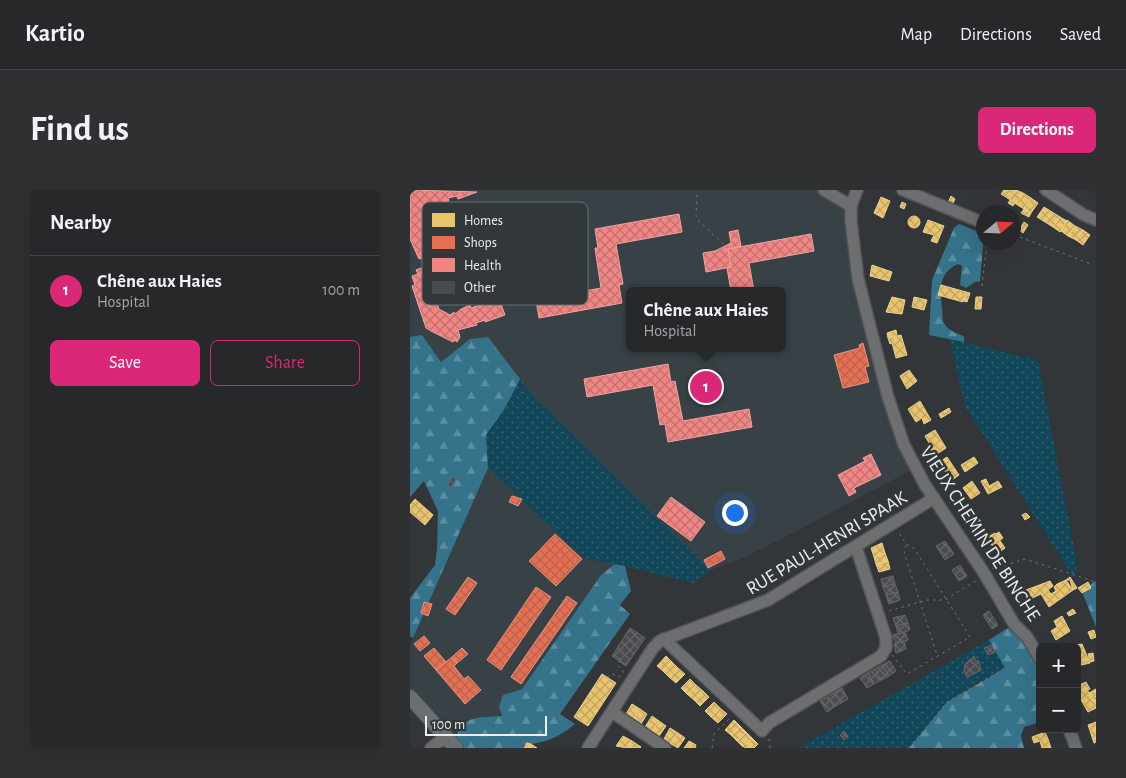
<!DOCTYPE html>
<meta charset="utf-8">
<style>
body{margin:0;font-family:"Alegreya Sans",sans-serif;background:#2e3032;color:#f1f3f6}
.controls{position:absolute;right:15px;bottom:15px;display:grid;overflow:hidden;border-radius:8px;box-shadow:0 5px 20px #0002}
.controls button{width:45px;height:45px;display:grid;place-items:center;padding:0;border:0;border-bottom:1px solid #424447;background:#26282a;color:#f1f3f6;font:25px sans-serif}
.compass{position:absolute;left:566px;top:15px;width:45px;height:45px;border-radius:50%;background:#26282a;box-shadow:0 5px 20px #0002;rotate:71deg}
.scale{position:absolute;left:15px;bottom:12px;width:122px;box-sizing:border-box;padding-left:5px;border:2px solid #eaeeef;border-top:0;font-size:14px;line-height:18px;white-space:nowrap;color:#eaeeef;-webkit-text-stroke:4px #323739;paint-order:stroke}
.you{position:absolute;left:324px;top:322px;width:18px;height:18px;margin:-12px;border:4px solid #fff;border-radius:50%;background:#1a73e8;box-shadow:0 0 0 8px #1a73e833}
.badge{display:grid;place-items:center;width:32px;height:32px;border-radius:50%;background:#db2777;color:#fff;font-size:16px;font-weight:700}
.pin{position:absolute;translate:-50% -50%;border:2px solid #fff;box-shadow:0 1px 5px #0006}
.popup{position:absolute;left:216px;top:97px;width:160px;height:65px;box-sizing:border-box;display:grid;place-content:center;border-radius:8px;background:#26282a;filter:drop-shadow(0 1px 4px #0005);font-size:16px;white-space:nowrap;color:#a4a6a8}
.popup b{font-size:19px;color:#f1f3f6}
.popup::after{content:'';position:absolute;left:50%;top:100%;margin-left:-10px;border:10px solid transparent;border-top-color:#26282a}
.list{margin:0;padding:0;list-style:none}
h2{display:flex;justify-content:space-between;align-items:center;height:65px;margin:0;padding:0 20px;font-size:21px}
h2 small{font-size:16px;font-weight:400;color:#a4a6a8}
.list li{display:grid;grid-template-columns:32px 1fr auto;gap:15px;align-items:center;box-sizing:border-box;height:70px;padding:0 20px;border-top:1px solid #424447}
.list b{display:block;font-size:19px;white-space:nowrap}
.list p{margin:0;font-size:16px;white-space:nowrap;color:#a4a6a8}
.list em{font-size:16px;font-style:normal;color:#a4a6a8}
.actions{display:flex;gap:10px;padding:15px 20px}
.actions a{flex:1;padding:11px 0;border:1px solid #db2777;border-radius:8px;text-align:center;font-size:18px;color:#db2777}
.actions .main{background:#db2777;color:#fff}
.map{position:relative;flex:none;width:686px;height:558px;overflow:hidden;border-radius:8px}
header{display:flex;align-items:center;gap:30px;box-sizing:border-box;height:70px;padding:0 25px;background:#26282a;border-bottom:1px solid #424447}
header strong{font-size:24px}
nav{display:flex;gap:28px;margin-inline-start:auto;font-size:18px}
.intro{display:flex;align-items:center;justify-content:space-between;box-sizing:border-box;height:120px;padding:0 30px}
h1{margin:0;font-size:35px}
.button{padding:12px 22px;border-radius:8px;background:#db2777;color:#fff;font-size:18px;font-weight:700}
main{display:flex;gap:30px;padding:0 30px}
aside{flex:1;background:#26282a;border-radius:8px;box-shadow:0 5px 20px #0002}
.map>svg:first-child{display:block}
</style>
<header>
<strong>Kartio</strong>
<nav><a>Map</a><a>Directions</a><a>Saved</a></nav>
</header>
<div class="intro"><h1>Find us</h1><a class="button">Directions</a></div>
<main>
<aside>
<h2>Nearby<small></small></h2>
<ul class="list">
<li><span class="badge">1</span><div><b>Chêne aux Haies</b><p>Hospital</p></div><em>100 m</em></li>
</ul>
<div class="actions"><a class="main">Save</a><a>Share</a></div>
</aside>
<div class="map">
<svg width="686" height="558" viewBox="0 0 686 558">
<defs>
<pattern id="grass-dots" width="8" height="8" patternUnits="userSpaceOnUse" patternTransform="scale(1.25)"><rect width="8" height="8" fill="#124659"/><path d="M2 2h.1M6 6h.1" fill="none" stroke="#356171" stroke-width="1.8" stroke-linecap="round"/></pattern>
<pattern id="forest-firs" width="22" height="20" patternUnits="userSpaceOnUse" patternTransform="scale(1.25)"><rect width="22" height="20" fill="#35738b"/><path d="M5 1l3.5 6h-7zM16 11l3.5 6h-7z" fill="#5c8ea1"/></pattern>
<pattern id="homes-cross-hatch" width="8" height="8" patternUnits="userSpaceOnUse" patternTransform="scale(1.25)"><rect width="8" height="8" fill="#e9c46a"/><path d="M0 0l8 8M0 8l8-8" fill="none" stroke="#c0a562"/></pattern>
<pattern id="shops-cross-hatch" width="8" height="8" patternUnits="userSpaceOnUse" patternTransform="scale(1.25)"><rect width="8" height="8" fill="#e76f51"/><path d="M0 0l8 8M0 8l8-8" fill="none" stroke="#b7634e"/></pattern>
<pattern id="health-cross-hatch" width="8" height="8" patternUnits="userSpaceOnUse" patternTransform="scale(1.25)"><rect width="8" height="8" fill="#f28482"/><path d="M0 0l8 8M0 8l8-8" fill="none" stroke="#be7271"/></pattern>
<pattern id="building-cross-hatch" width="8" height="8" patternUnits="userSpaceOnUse" patternTransform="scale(1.25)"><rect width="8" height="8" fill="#494b4d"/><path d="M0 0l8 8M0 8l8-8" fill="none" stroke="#636567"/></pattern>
</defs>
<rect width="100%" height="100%" fill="#333638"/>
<path fill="#384246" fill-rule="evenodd" d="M0,0H414L441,16L448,89L505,278L381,344L331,369L301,380L283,393L205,374L191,385L112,499L93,505L113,558H54L0,498V455L78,278L76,245L95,218L60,149L31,172L12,146L0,147ZM220,101H372V158H220Z"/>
<g fill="url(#grass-dots)">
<polygon points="540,149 628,170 667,374 666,385 661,384 555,216"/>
<polygon points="110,189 122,205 301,380 283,393 205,374 175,369 78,278 76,245 95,218"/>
<polygon points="579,450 595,477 551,502 521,531 499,558 388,558"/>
</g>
<g fill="url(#forest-firs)">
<path d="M549,34L574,44L570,91L565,92L556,98L550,95L552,76L548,74C528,83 530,100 532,118C533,125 531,130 536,136C540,141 548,144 554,146V152L519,145L522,90L544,38Z"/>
<polygon points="12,145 31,172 60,149 78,147 110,189 95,218 76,245 78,278 3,448 0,446 0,408 25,375 27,359 28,321 14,291 0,307 0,147"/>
<path d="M205,374L215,376L221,401L210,415L220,424L150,524L165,534C148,548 135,553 114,555L113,558H54L46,550C51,524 71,528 92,526L89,517L93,505L112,499L191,385Z"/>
<polygon points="684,391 686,392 686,437 673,404"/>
<polygon points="604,434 630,469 630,532 614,537 611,546 614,558 499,558 537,512 595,478 579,450"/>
</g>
<g fill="url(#homes-cross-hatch)" stroke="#e9d192">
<polygon points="594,0 606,0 599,9 591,4"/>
<polygon points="606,0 613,3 606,14 599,9"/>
<polygon points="613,3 621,8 614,19 606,14"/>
<polygon points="541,6 545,9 542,15 538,13"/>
<polygon points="471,7 480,11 473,28 464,23"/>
<polygon points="621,8 628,13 621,23 614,19"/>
<polygon points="600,10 605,13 603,16 598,13"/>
<polygon points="492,12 496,14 494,19 490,17"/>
<polygon points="634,17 642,22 635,32 627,27"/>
<polygon points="614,19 621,23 619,27 611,23"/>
<polygon points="642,22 650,27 643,37 635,32"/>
<circle cx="504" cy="32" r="6"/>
<polygon points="650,27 657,31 650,42 643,37"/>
<polygon points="518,30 534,36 527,53 521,51 524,45 513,42"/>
<polygon points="657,30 665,36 658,46 651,41"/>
<polygon points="614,32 618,35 613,43 609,40"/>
<polygon points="665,36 673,40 666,50 658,46"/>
<polygon points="673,40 680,45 673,55 666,50"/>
<polygon points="462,75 482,82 479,91 460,86"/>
<polygon points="531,95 556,102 553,112 528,105"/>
<polygon points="556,102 560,103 557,112 554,111"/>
<polygon points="482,107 495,110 492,124 476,122"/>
<polygon points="504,107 517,110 514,120 502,117"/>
<polygon points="566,107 572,107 571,119 565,119"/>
<polygon points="486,140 487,145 478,148 477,143"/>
<polygon points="491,145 497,165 486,168 482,153 480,154 478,148"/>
<polygon points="499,180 507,191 497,199 490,186"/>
<polygon points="510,211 521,230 514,234 512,228 506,232 498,219"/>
<polygon points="539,218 541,222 531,228 529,224"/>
<polygon points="525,240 536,258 524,266 520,259 522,258 515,246"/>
<polygon points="537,267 549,285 542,290 528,273"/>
<polygon points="564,267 568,273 555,282 551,275"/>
<polygon points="576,289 579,296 588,291 592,297 578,304 571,291"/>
<polygon points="562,291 570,303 561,309 553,298"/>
<polygon points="5,309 23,325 15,335 0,322 0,315"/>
<polygon points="616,323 620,327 615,330 612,325"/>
<polygon points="568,327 576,340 568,345 560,332"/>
<polygon points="589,342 593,348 590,350 586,344"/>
<polygon points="585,343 595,358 588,363 576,348"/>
<polygon points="472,353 475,363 464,367 461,358"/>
<polygon points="475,363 478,371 466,374 464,367"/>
<polygon points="478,371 480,379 469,382 466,374"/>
<polygon points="660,387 667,398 663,400 660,390 656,390"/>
<polygon points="656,390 663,400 639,417 631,404 620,409 616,400 640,391 643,396 638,400 641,404 646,401 644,397 647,394"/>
<polygon points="678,392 681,398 672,403 668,398"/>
<polygon points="663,419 666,423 659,426 657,423"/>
<polygon points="652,426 660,441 646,450 641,441 647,437 644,431"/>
<polygon points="684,440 686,447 681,449 678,442"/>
<polygon points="672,454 680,473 667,476 667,457 655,457"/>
<polygon points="683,463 684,471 680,472 678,464"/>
<polygon points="256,466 262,472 253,481 247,476"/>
<polygon points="262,472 268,478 259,487 253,481"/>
<polygon points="268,478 275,484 266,493 259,487"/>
<polygon points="192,484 206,493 178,536 164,527"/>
<polygon points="280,489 286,495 277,504 271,498"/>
<polygon points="676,492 680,499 678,500 676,497 669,501 667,496"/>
<polygon points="286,495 293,501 284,510 277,504"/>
<polygon points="676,497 682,509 686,509 686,518 678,522 667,503"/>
<polygon points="686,499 686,507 682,509 679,503"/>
<polygon points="293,501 299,507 290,516 284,510"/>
<polygon points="304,512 310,518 301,527 295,521"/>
<polygon points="222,514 230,519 223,529 216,524"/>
<polygon points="310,518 317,524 308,533 301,527"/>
<polygon points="230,519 237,524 231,534 223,529"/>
<polygon points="242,526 249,531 242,541 235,537"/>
<polygon points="324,530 330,536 321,545 315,540"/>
<polygon points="249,531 256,536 249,546 242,541"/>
<polygon points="686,532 686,553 684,553 678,535"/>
<polygon points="330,536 336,542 327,551 321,545"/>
<polygon points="260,538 268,543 261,554 254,549"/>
<polygon points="336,542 342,548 333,557 327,551"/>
<polygon points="635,542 638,549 641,558 632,558 630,551 624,553 622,547"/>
<polygon points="268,543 275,548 268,558 261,554"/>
<polygon points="213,546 222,551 217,558 206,556"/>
<polygon points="342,548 348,554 344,558 334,558"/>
<polygon points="222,551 231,557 230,558 217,558"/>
<polygon points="279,551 286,555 285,558 274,558"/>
<polygon points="117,553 121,554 127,558 114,558"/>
</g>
<g fill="url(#shops-cross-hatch)" stroke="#e89580">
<polygon points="453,153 459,176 455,177 459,192 433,198 424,165 450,158 449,155"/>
<polygon points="102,306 112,309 108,316 99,312"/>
<polygon points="145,344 172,369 146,396 119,371"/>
<polygon points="311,361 315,369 298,378 294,370"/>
<polygon points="58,387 67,393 45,425 36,419"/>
<polygon points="126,397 141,407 91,480 77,470"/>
<polygon points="157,406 167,413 111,494 101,487"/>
<polygon points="14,412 22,414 18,426 11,423"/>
<polygon points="14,446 20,453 10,461 4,454"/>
<polygon points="24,458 36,472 26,480 14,466"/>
<polygon points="52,458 58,464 47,473 42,467"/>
<polygon points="42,467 47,473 44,476 54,489 58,486 71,500 55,514 26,480"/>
</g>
<g fill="url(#health-cross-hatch)" stroke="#f0a4a3">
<polygon points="0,0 67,2 48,9 47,6 38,8 39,11 17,16 11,27 15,36 18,35 21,45 17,46 26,64 20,66 21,70 17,72 16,67 9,69 0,49"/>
<polygon points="269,24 272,42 206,54 213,94 209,95 212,113 129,128 126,110 191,98 185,58 188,58 185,39"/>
<polygon points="328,40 331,56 318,59 321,77 296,82 293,63 305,61 321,53 319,42"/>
<polygon points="401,44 404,61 339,73 344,101 321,101 317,78 321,77 318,59"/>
<polygon points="11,78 12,83 19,81 22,100 26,99 29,109 26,110 29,119 40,125 44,122 45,124 51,119 60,115 61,118 70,115 69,111 88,106 95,125 75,132 75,130 66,133 67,135 48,140 50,147 47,152 44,150 43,152 21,141 16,138 2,96 5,95 2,86 8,84 6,80"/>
<polygon points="258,174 261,192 265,191 273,231 339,219 342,237 258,252 255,234 250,235 243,195 177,207 174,189"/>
<polygon points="461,264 471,285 444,298 446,302 439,306 428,285 455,271 453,268"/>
<polygon points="261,307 295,332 281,351 247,326"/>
</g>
<g fill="url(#building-cross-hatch)" stroke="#656768">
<polygon points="42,287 46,289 41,297 38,295"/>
<polygon points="535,351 544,364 535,370 526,356"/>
<polygon points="550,375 557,386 549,391 542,380"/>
<polygon points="483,386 485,394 473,397 471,389"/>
<polygon points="485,394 488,402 476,405 473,397"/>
<polygon points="488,402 490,410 479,414 476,405"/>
<polygon points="579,421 588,435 582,439 573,425"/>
<polygon points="495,425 498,433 486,436 483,428"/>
<polygon points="498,433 500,440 488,444 486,436"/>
<polygon points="220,438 235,448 216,476 202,466"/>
<polygon points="495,442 498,450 486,454 483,445"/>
<polygon points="494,451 496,459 486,463 484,454"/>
<polygon points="582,455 585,462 578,465 574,458"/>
<polygon points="564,466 566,471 569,471 571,480 557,487 554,481 555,474"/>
<polygon points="480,471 486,481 479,486 472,475"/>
<polygon points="472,475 479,486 471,490 465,479"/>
<polygon points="465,479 471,490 464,494 458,483"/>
<polygon points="458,483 464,494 457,498 450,488"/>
<polygon points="432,498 438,509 431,513 425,502"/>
<polygon points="425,502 431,513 424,517 418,507"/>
<polygon points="418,507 424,517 417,522 410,511"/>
<polygon points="434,541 438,546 434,550 430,545"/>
</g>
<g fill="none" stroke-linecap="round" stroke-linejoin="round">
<defs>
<g id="minor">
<polyline points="414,0 441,16"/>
<polyline points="447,0 441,16 441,31 448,89 478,207 494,255 515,295 574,383 604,434 617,447 630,469"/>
<polyline points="493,0 574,33"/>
<polyline points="636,0 674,25 686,30"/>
<polyline points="254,449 352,541 359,533 471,466 476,458 476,448 446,357"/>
<polyline points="202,522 255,558"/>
<polyline points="659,539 666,558"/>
<polyline points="21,558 35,547"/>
<polyline points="178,558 243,458 250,451 358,410 524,308"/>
</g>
<polyline id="major" points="0,507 46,558"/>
</defs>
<use href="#minor" stroke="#515354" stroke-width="14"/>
<use href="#major" stroke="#515354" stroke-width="16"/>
<g stroke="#737474" stroke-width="1" stroke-dasharray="2.5 4" stroke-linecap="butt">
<polyline points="287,5 286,28 314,55"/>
<polyline points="604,45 681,74"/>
<polyline points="572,96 577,52"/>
<polyline points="496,355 494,362 527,465"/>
<polyline points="582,379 615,369 686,392"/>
<polyline points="479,421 517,410 535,410 567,390"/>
<polyline points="482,465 497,484 560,447 504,358 496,354 489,343"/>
<polyline points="210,471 207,475 213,480 213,484"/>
<polyline points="197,487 203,484 208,487 212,485"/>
<polyline points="359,549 360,558"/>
<polyline points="302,558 304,544 321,527"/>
<polyline points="499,558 537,512 615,466"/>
</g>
<use href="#minor" stroke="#6d6e6f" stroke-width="11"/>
<use href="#major" stroke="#6c6f6f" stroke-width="14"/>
</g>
<g text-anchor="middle" stroke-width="5" stroke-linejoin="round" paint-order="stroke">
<g font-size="19" fill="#eaeeef" stroke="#323739">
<text transform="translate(571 343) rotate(57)" y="7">VIEUX CHEMIN DE BINCHE</text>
<text transform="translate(416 352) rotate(-31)" y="7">RUE PAUL-HENRI SPAAK</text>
</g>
</g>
<rect x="12" y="12" width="166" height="103" rx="8" fill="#323739" stroke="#696e70" stroke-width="1"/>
<rect x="22" y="23" width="23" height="14" fill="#e9c46a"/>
<rect x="22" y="46" width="23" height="13" fill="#e76f51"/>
<rect x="22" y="68" width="23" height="14" fill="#f28482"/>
<rect x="22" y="91" width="23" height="13" fill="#494b4d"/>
<g font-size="14" fill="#eaeeef">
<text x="54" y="35">Homes</text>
<text x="54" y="57">Shops</text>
<text x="54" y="80">Health</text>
<text x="54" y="102">Other</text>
</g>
</svg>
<div class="controls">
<button>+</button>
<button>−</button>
</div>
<svg class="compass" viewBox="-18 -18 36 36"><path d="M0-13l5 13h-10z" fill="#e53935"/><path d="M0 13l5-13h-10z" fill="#a4a6a8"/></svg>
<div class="scale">100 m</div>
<div class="you"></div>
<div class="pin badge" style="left:296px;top:197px">1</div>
<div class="popup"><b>Chêne aux Haies</b>Hospital</div>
</div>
</main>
